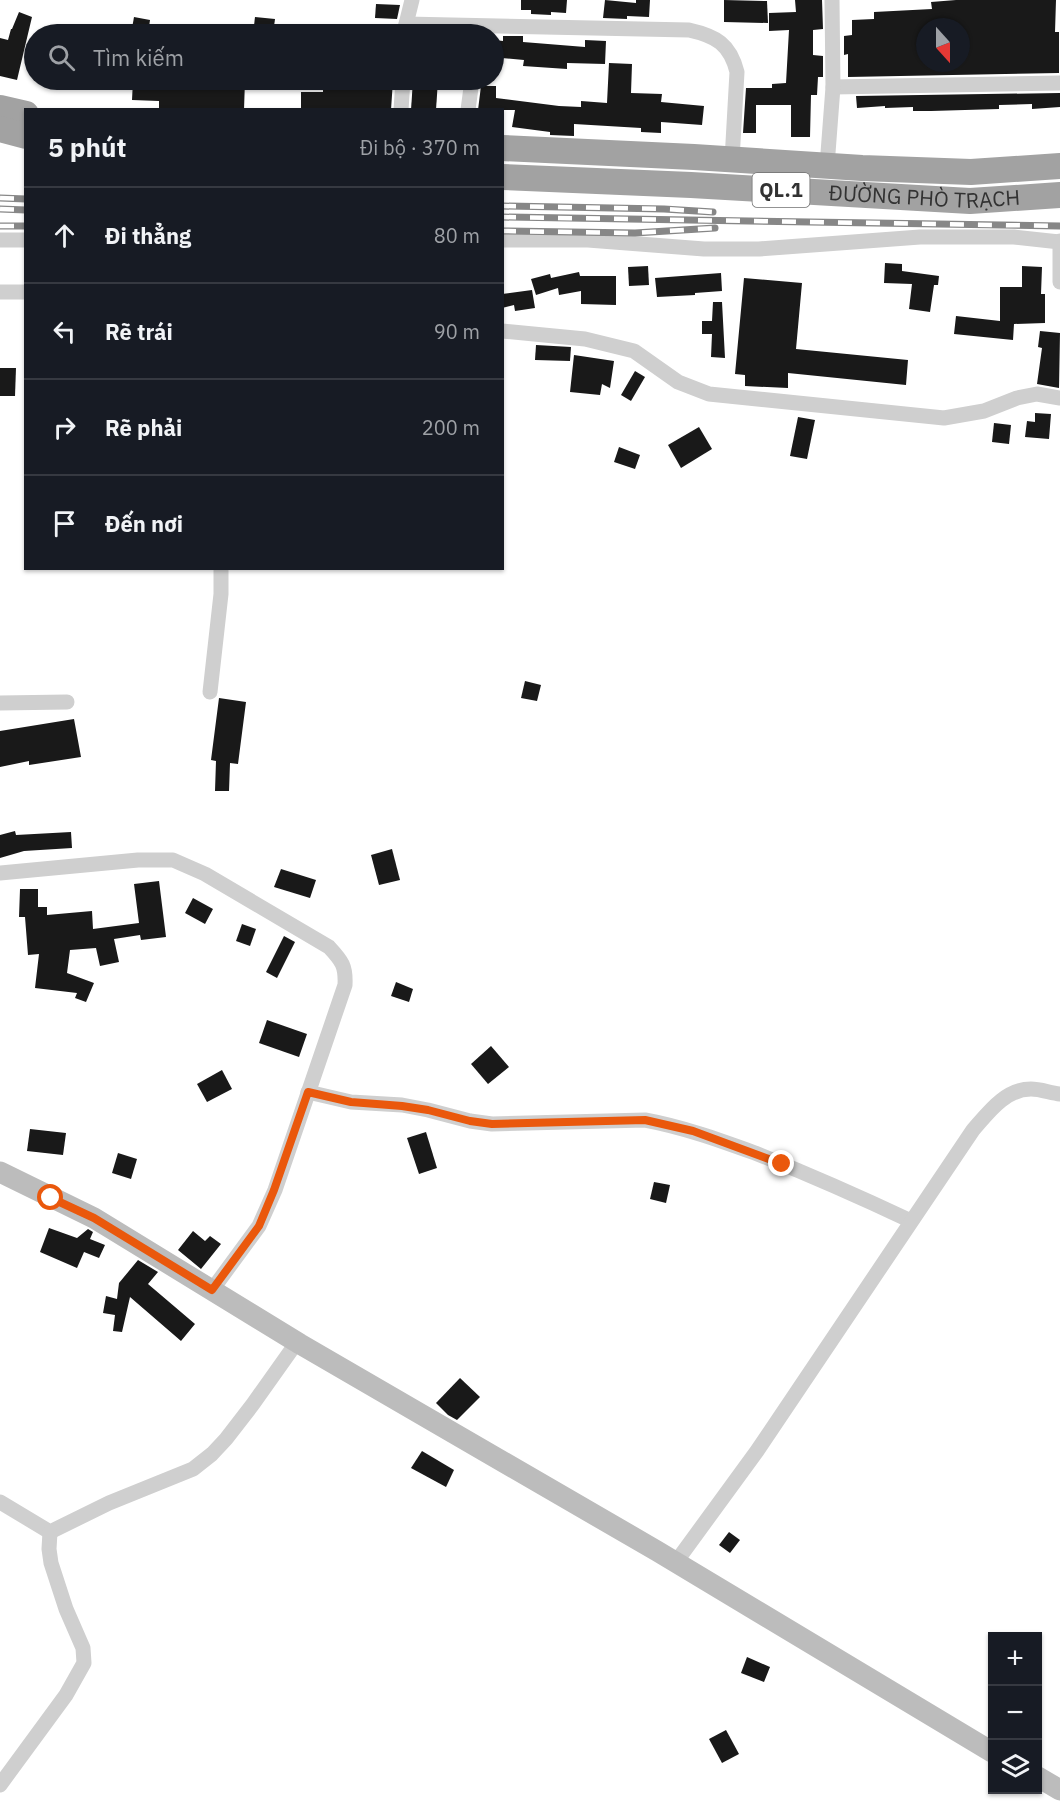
<!DOCTYPE html>
<html lang="vi">
<meta charset="utf-8">
<style>
body{margin:0;font-family:"IBM Plex Sans",sans-serif;background:#242831;color:#f1f3f6}
.controls{position:absolute;right:18px;bottom:18px;display:grid;overflow:hidden;border-radius:0px;box-shadow:0 2px 4px #0004}
.controls button{width:54px;height:54px;display:grid;place-items:center;padding:0;border:0;border-bottom:2px solid #363941;background:#171b24;color:#f1f3f6;font:30px sans-serif}
.compass{position:absolute;left:916px;top:18px;width:54px;height:54px;border-radius:50%;background:#171b24;box-shadow:0 2px 4px #0004;rotate:159deg}
.stop{position:absolute;width:18px;height:18px;margin:-14px;border:4px solid #ea580c;border-radius:50%;background:#fff}
.stop.end{background:#ea580c;border-color:#fff;box-shadow:0 2px 6px #0008}
.list{margin:0;padding:0;list-style:none}
h2{display:flex;justify-content:space-between;align-items:center;height:78px;margin:0;padding:0 24px;font-size:26px}
h2 small{font-size:20px;font-weight:400;color:#9ea1a6}
.list li{display:grid;grid-template-columns:39px 1fr auto;gap:18px;align-items:center;box-sizing:border-box;height:96px;padding:0 24px;border-top:2px solid #363941}
.list b{display:block;font-size:22px;white-space:nowrap}
.list em{font-size:20px;font-style:normal;color:#9ea1a6}
.icon{flex:none;width:33px;height:33px;fill:none;stroke:currentColor;stroke-width:2;stroke-linecap:round;stroke-linejoin:round}
.map{position:relative;flex:none;width:1060px;height:1812px;overflow:hidden}
.search{position:absolute;background:#171b24;box-shadow:0 2px 4px #0004;left:24px;top:24px;width:480px;height:66px;display:flex;align-items:center;gap:15px;box-sizing:border-box;padding:0 21px;border-radius:33px;color:#9ea1a6;font-size:22px}
.panel{position:absolute;background:#171b24;box-shadow:0 2px 4px #0004;left:24px;top:108px;width:480px;height:462px;border-radius:0px}
.map>svg:first-child{display:block}
</style>
<div class="map">
<svg width="1060" height="1812" viewBox="0 0 1060 1812">
<rect width="100%" height="100%" fill="#fff"/>
<g fill="#191919" fill-rule="evenodd">
<polygon points="521,0 567,0 566,13 551,12 551,15 531,14 531,10 521,10"/>
<polygon points="605,0 636,3 636,0 650,0 649,17 627,16 627,19 603,18"/>
<polygon points="724,0 767,1 768,23 724,22"/>
<polygon points="795,0 822,0 823,29 813,30 813,55 823,56 823,77 818,77 817,95 811,95 810,137 791,137 791,105 756,105 756,133 743,133 746,88 772,88 772,84 786,83 789,30 769,31 769,13 796,12"/>
<path d="M956,0H1056L1055,32H1059V73L848,77V54L844,55V36L852,35V20L874,19V12L932,9L931,2ZM924,27H961V63H925L923,29Z"/>
<polygon points="376,4 400,5 397,19 375,18"/>
<polygon points="19,12 32,17 17,80 0,76 0,38 8,40 11,29 12,29"/>
<polygon points="134,17 150,20 148,34 131,34"/>
<polygon points="255,17 275,19 273,34 253,34"/>
<polygon points="503,36 523,36 523,42 585,47 585,40 606,41 605,64 567,63 567,69 523,66 524,60 502,58 502,53 494,52 494,40 503,41"/>
<polygon points="609,63 632,64 631,93 662,94 661,102 704,106 702,125 661,122 661,133 641,132 641,128 574,124 574,136 550,135 550,132 512,127 515,110 478,110 481,86 496,86 496,98 559,106 581,107 581,101 607,103"/>
<polygon points="133,80 159,81 159,80 176,80 176,84 204,85 204,80 245,80 244,110 159,110 159,101 132,100"/>
<polygon points="344,80 393,80 391,110 301,110 301,92 323,92 323,81 344,81"/>
<polygon points="413,80 438,80 436,110 411,110"/>
<polygon points="1060,93 1060,107 1032,109 1032,104 999,105 999,109 931,111 913,111 913,107 885,108 885,106 857,108 856,96"/>
<polygon points="885,263 902,264 902,271 939,276 938,285 934,285 930,312 909,309 912,284 884,283"/>
<polygon points="648,266 649,285 629,286 628,267"/>
<polygon points="1022,266 1042,267 1041,294 1045,294 1045,323 1014,324 1013,340 954,334 956,316 1000,321 1000,287 1022,287"/>
<polygon points="579,272 580,276 616,276 616,305 581,304 581,291 559,295 558,288 536,295 531,279 550,274 551,278"/>
<polygon points="721,273 722,291 695,293 695,295 657,297 655,278"/>
<polygon points="744,278 802,283 796,349 908,360 906,385 788,373 788,388 745,386 745,375 735,374"/>
<polygon points="532,290 535,308 515,311 514,305 502,308 502,294"/>
<polygon points="713,302 722,302 725,358 711,357 712,334 702,334 702,321 712,321"/>
<polygon points="1040,331 1060,333 1059,388 1037,384 1042,348 1038,347"/>
<polygon points="536,345 571,347 570,361 535,360"/>
<polygon points="574,355 614,361 610,388 602,384 600,395 570,392"/>
<polygon points="0,368 16,368 15,396 0,396"/>
<polygon points="635,371 645,377 631,401 621,395"/>
<polygon points="1035,413 1051,414 1049,439 1025,437 1027,421 1035,422"/>
<polygon points="798,417 815,420 807,459 790,456"/>
<polygon points="994,423 1011,425 1009,444 992,442"/>
<polygon points="699,427 712,449 681,468 668,445"/>
<polygon points="619,447 640,455 635,469 614,462"/>
<polygon points="525,681 541,685 537,701 521,698"/>
<polygon points="219,698 246,702 238,764 230,763 229,791 215,791 216,761 211,760"/>
<polygon points="74,719 81,757 29,765 29,761 0,767 0,731"/>
<polygon points="15,831 16,835 71,832 72,848 24,851 0,858 0,835"/>
<polygon points="392,849 400,880 379,885 371,855"/>
<polygon points="281,869 316,880 310,898 274,887"/>
<polygon points="159,881 166,937 141,940 140,935 114,939 119,962 100,966 96,948 70,950 67,973 94,983 86,1002 75,998 77,993 35,988 39,954 28,955 25,917 19,917 20,889 38,889 38,907 47,907 47,915 92,911 93,929 139,923 134,884"/>
<polygon points="193,898 213,909 205,924 185,913"/>
<polygon points="242,924 256,929 250,946 236,941"/>
<polygon points="284,936 295,942 277,978 266,972"/>
<polygon points="396,982 413,989 409,1002 391,996"/>
<polygon points="267,1020 307,1034 299,1057 259,1043"/>
<polygon points="491,1046 509,1067 488,1084 471,1064"/>
<polygon points="222,1070 232,1089 207,1102 197,1084"/>
<polygon points="30,1129 66,1133 63,1155 27,1151"/>
<polygon points="426,1132 437,1168 419,1174 407,1138"/>
<polygon points="118,1153 137,1159 131,1179 112,1173"/>
<polygon points="654,1182 670,1185 666,1203 650,1199"/>
<polygon points="49,1228 77,1238 88,1229 93,1232 90,1239 105,1245 99,1258 84,1252 77,1268 40,1252"/>
<polygon points="193,1231 205,1241 210,1236 221,1244 201,1269 178,1250"/>
<polygon points="138,1260 158,1272 148,1284 195,1324 181,1341 130,1297 122,1332 113,1331 115,1315 103,1313 106,1296 117,1299 119,1283"/>
<polygon points="460,1378 480,1397 457,1420 448,1415 436,1403"/>
<polygon points="422,1451 454,1470 446,1487 411,1468"/>
<polygon points="729,1532 740,1540 730,1553 719,1545"/>
<polygon points="747,1657 770,1667 764,1682 741,1673"/>
<polygon points="726,1730 739,1754 722,1763 709,1739"/>
</g>
<g fill="none" stroke-linecap="round" stroke-linejoin="round">
<g stroke="#cfcfcf" stroke-width="15">
<path d="M406,24L689,30C716,36 730,44 737,72L732,160"/>
<polyline points="406,34 406,24 412,0"/>
<polyline points="833,87 1060,83"/>
<polyline points="401,110 403,80"/>
<polyline points="468,110 472,80"/>
<polyline points="827,166 833,87 832,0"/>
<polyline points="0,240 26,240"/>
<polyline points="502,240 588,240 704,249 759,249 920,237 1014,237 1060,242"/>
<polyline points="1060,241 1060,282"/>
<polyline points="0,292 26,292"/>
<polyline points="502,331 585,339 634,351 678,382 709,394 944,418 984,411 1017,398 1037,394 1060,398"/>
<polyline points="210,692 221,594 221,568"/>
<polyline points="0,703 67,702"/>
<path d="M0,873L138,860H173L205,874L329,947C342,961 346,966 345,985L275,1190L259,1226L212,1290"/>
<path d="M308,1092L351,1102L402,1105L428,1110L470,1121L492,1124L645,1120C683,1127 719,1140 755,1153C808,1174 860,1197 911,1221"/>
<polyline points="0,1502 50,1532 109,1503 193,1469 212,1454 226,1439 253,1404 297,1342"/>
<path d="M676,1562L757,1451L973,1130C988,1113 1005,1089 1031,1089C1040,1089 1051,1093 1060,1094"/>
<polyline points="0,1785 66,1695 84,1663 83,1648 66,1609 51,1563 49,1549 50,1532"/>
</g>
<g stroke="#bcbcbc" stroke-width="21">
<polyline points="0,1172 94,1218 300,1344 657,1551 992,1752"/>
<polyline points="1038,1777 1060,1790"/>
</g>
<g stroke="#a2a2a2" stroke-width="26">
<polyline points="0,108 26,114"/>
<polyline points="0,129 26,136"/>
<polyline points="502,148 694,157 862,168 971,172 1060,166"/>
<path id="s1" d="M502,177L691,185L970,201L1060,195"/>
</g>
<defs>
<g id="rail">
<polyline points="0,198 26,199"/>
<polyline points="502,206 664,209 713,212"/>
<polyline points="0,209 26,210"/>
<polyline points="502,217 1060,226"/>
<polyline points="0,226 26,226"/>
<polyline points="502,231 635,233 715,228"/>
</g>
</defs>
<use href="#rail" stroke="#878787" stroke-width="7"/>
<use href="#rail" stroke="#fff" stroke-width="4.5" stroke-dasharray="14" stroke-linecap="butt"/>
</g>
<g fill="none" stroke-linecap="round" stroke-linejoin="round">
<polyline stroke="#ea580c" stroke-width="8" points="51,1198 94,1218 212,1290 259,1226 274,1190 308,1092 351,1102 402,1106 428,1110 470,1121 492,1124 645,1120 693,1131 782,1164"/>
</g>
<g text-anchor="middle" stroke-width="6" stroke-linejoin="round" paint-order="stroke">
<rect fill="#fff" stroke="#707070" stroke-width="1.5" x="752.5" y="173" width="57" height="34" rx="4.5"/>
<g font-size="20" font-weight="bold" fill="#323232">
<text x="781" y="197">QL.1</text>
</g>
<g font-size="21" fill="#323232" stroke="#fff">
<text dy="7" stroke="none"><textPath href="#s1" startOffset="423">ĐƯỜNG PHÒ TRẠCH</textPath></text>
</g>
</g>
</svg>
<div class="controls">
<button>+</button>
<button>−</button>
<button><svg class="icon" aria-label="layers" viewBox="0 0 24 24"><path d="M12 4l9 5-9 5-9-5zM3 14l9 5 9-5"/></svg></button>
</div>
<svg class="compass" viewBox="-18 -18 36 36"><path d="M0-13l5 13h-10z" fill="#e53935"/><path d="M0 13l5-13h-10z" fill="#9ea1a6"/></svg>
<div class="stop" style="left:51px;top:1198px"></div>
<div class="stop end" style="left:782px;top:1164px"></div>
<div class="search"><svg class="icon" aria-label="search" viewBox="0 0 24 24"><circle cx="10" cy="10" r="6"/><path d="M15 15l6 6"/></svg>Tìm kiếm</div>
<section class="panel">
<h2>5 phút<small>Đi bộ · 370 m</small></h2>
<ul class="list">
<li><svg class="icon" aria-label="ahead" viewBox="0 0 24 24"><path d="M12 20V5M6 11l6-6 6 6"/></svg><div><b>Đi thẳng</b></div><em>80 m</em></li>
<li><svg class="icon" aria-label="left" viewBox="0 0 24 24"><path d="M17 20v-9H6M10 6l-5 5 5 5"/></svg><div><b>Rẽ trái</b></div><em>90 m</em></li>
<li><svg class="icon" aria-label="right" viewBox="0 0 24 24"><path d="M7 20v-9h11M14 6l5 5-5 5"/></svg><div><b>Rẽ phải</b></div><em>200 m</em></li>
<li><svg class="icon" aria-label="arrive" viewBox="0 0 24 24"><path d="M6 21V4h12l-3 4 3 4H6"/></svg><div><b>Đến nơi</b></div></li>
</ul>
</section>
</div>
